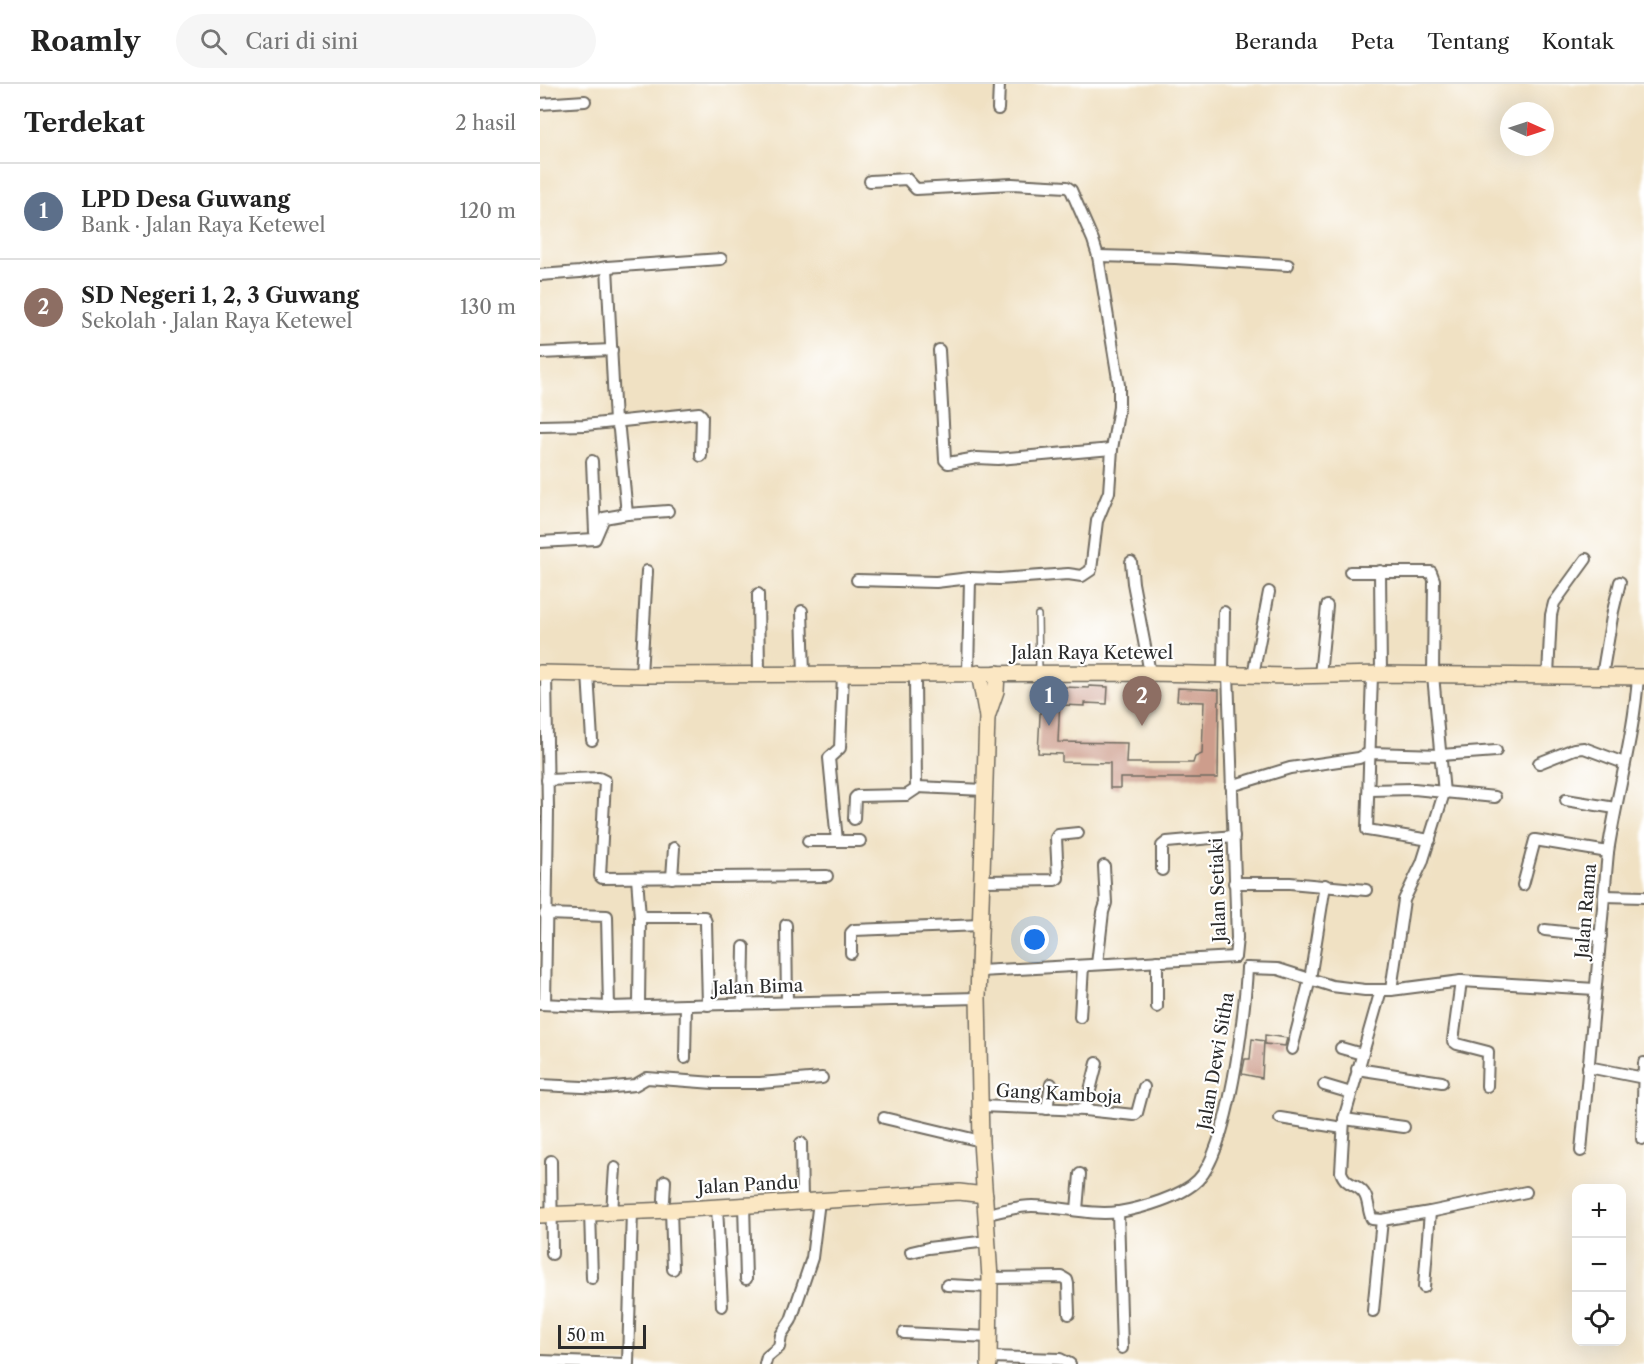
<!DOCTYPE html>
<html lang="id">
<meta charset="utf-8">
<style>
body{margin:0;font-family:"Libre Caslon Text",serif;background:#f6f6f6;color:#222}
.controls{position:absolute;right:18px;bottom:18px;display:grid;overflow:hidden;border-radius:12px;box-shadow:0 6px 24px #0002}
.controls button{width:54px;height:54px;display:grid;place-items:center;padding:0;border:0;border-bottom:2px solid #e0e0e0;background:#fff;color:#222;font:30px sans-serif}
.compass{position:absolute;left:960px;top:18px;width:54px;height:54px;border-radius:50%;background:#fff;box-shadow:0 6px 24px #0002;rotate:93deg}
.scale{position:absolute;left:18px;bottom:15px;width:88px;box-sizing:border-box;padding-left:6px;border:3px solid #2b2b2b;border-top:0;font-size:16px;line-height:21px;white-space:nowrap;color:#2b2b2b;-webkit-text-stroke:4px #fff;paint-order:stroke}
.you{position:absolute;left:495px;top:856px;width:21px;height:21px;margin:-15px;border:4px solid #fff;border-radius:50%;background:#1a73e8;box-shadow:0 0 0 9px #1a73e833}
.badge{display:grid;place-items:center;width:39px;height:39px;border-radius:50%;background:#1f6fb2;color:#fff;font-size:20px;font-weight:700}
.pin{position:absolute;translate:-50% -50px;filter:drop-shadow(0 2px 3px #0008)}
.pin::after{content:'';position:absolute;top:32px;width:21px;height:18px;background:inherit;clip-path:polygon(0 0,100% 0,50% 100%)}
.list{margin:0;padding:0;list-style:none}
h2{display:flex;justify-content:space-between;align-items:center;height:78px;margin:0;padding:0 24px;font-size:26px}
h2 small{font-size:20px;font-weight:400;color:#767676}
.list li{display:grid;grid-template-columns:39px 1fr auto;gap:18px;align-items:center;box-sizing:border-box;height:96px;padding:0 24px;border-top:2px solid #e0e0e0}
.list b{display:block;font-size:22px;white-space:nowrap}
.list p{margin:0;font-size:20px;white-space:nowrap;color:#767676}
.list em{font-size:20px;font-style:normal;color:#767676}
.icon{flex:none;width:33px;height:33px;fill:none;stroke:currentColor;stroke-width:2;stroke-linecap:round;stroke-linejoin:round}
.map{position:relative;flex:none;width:1104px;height:1280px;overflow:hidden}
header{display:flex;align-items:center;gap:36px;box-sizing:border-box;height:84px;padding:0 30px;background:#fff;border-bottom:2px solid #e0e0e0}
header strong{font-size:28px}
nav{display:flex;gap:33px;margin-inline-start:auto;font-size:21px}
.search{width:420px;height:54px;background:#f6f6f6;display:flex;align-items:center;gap:15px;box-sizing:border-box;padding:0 21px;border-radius:33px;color:#767676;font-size:22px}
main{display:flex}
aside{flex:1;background:#fff}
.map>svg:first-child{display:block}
</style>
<header>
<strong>Roamly</strong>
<div class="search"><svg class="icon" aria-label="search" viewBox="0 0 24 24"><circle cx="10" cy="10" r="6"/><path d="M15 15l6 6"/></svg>Cari di sini</div>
<nav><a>Beranda</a><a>Peta</a><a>Tentang</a><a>Kontak</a></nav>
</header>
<main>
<aside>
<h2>Terdekat<small>2 hasil</small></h2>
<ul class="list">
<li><span class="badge" style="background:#5c6f8a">1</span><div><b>LPD Desa Guwang</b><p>Bank · Jalan Raya Ketewel</p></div><em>120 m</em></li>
<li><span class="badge" style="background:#8d6e63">2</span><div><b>SD Negeri 1, 2, 3 Guwang</b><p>Sekolah · Jalan Raya Ketewel</p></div><em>130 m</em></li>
</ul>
</aside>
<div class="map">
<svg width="1104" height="1280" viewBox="0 0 1104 1280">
<rect width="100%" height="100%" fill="#fff"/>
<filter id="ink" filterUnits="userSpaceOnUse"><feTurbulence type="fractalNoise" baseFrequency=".0167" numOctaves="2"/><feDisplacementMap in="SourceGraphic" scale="12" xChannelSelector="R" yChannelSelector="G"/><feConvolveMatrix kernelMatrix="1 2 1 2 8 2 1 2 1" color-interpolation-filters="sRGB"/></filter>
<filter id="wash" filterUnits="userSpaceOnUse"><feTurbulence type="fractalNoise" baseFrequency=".008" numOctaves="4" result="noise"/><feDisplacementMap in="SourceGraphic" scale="24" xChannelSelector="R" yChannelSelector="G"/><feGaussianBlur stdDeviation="1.35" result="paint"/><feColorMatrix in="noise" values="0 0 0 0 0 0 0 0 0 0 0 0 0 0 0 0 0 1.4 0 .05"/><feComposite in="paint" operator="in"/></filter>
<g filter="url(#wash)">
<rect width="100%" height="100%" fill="#f0e1c3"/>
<g id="blocks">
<g fill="#cd9d8c">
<polygon points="549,602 568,603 567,620 545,619 545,622 523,621 524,603 549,604"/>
<polygon points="638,604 679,606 678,694 580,694 580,704 570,704 570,679 522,678 522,670 498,669 501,614 520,614 518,658 587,659 586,679 653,679 655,673 662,670 664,618 637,617"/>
<polygon points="725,951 747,954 745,962 725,960"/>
<polygon points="712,955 724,957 722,994 702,990 705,975 710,975"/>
</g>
</g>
</g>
<g filter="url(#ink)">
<use href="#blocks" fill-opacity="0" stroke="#706b60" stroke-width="1.5"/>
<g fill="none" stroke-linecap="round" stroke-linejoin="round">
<defs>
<polyline id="lane" points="498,531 499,587"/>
<g id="street">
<polyline points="0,20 45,17"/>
<polyline points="458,25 459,0"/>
<polyline points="558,172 635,174 748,181"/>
<polyline points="67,183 75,338"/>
<polyline points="0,191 40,188 67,183 181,175"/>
<polyline points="399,266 405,376 408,379 437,374 458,375 572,365"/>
<polyline points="0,269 72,266"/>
<polyline points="77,338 79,346 87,430"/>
<polyline points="0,342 45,341 159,329 162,332 161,372"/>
<polyline points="52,377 55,448"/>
<polyline points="0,458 55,455 64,434 87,430 128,427"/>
<polyline points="591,478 593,499 610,589"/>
<polyline points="840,487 841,590"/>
<polyline points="810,488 891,488 894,496 893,591 904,709 882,779 864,816 851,906"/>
<polyline points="317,496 396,498 430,494 459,495 528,490 542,492 551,486 557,437 569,408 572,365 579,323 579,301 558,172 553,156 531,106 527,103 472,100 376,105 367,95 330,97"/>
<polyline points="218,510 219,590"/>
<polyline points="262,527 264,590"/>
<polyline points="48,589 52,656"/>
<polyline points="428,589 430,494"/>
<polyline points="683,589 684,528"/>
<polyline points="688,589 697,854 695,873"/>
<polyline points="101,591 107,487"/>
<polyline points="713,591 729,508"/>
<polyline points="780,591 787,522"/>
<polyline points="832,591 827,746 890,756"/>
<polyline points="1008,591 1011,531 1014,519 1046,475"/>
<polyline points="1062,592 1073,527 1080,498"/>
<polyline points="999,679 1034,665 1044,664 1084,679"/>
<polyline points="7,696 59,694 65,697 60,792 62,794 287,792"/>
<polyline points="691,702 750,684 819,674 829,669 901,671 956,667"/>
<polyline points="377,703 445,706"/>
<polyline points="829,706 874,705 955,713"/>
<polyline points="1026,716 1075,724"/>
<polyline points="314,735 315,714 317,712 367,711 376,705 375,591"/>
<polyline points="268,757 320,757"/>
<polyline points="297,757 289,674 300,664 303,590"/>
<polyline points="622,786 622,762 627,758 694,752"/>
<polyline points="97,794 100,833 99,921"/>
<polyline points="132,794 134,764"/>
<polyline points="442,797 515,796 518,794 516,754 518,751 538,749"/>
<polyline points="694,799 750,799 826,806"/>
<polyline points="983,801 995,756 1068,768"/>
<polyline points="1064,812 1104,813"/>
<polyline points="5,830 67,832 69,923"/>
<polyline points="100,833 164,833 166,838 168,921"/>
<polyline points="246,841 247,918"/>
<polyline points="1005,846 1061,852"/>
<polyline points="311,869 311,849 314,846 441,841"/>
<polyline points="557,880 563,828 566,819 564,782"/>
<polyline points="707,884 738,885 792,902 825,906 851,906 921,897 1055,905"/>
<polyline points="440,887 695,873"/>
<polyline points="921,897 913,957 917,960 948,968 947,1002"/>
<path d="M841,906L804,1035L801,1088C806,1103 819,1099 825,1111C829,1118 828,1128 832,1135L842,1136L890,1128L986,1108"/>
<polyline points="0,920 69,923 146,921 438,914"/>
<polyline points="5,920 8,726 6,589"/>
<polyline points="203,920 204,863"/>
<polyline points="617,923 617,877"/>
<polyline points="540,933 543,882"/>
<polyline points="801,964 822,970"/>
<polyline points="752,965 770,895 785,801"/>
<polyline points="145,974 146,921"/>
<polyline points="1048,983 1104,994"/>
<polyline points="817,985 902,998"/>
<polyline points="0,1001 64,1004 95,1001 107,994 174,999 220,999 282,994"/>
<polyline points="784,1001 811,1009"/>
<polyline points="440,1022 545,1026 594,1031 597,1029 604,1003"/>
<polyline points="507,1025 511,1000"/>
<polyline points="545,1026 557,979"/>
<polyline points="344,1034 441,1057"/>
<polyline points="740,1034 803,1044"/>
<polyline points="804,1035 864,1043"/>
<polyline points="1102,1055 1104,979"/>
<polyline points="261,1059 262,1118"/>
<path d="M1041,1067L1068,768C1077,709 1094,652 1098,593"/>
<polyline points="11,1077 12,1170"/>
<polyline points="124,1116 125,1097"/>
<polyline points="204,1120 206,1195"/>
<polyline points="177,1122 182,1222"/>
<polyline points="131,1126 133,1185"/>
<polyline points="537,1126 540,1090"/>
<polyline points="50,1128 52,1194"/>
<polyline points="72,1128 75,1084"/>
<polyline points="578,1128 582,1264"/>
<path d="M447,1130C462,1127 477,1122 492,1122C520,1122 550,1132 579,1128C602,1124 641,1113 658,1096C689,1065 705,929 707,884"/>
<polyline points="371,1168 388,1164 448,1157"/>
<polyline points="450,1194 522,1193 527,1196 528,1200 529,1230"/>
<polyline points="407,1201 450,1203"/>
<polyline points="884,1203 890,1128"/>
<polyline points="833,1227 842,1136"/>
<polyline points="364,1249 449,1253"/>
<polyline points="449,1273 520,1275 530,1280"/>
<polyline points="0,1277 84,1280"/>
<polyline points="88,1280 92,1126"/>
<polyline points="225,1280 227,1273 239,1263 241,1251 251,1236 272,1174 279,1117"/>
</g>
<g id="secondary">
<polyline points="0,589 101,591 610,589 750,592 841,590 1104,593"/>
<polyline points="439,589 447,633 438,914 441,1057 450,1194 449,1280"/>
<polyline points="447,633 456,607 457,589"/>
<polyline points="0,1131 131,1126 419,1108 445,1111"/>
</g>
</defs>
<use href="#lane" stroke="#706b60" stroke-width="8"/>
<use href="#street" stroke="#706b60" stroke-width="14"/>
<use href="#secondary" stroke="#706b60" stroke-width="18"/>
<use href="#lane" stroke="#fff" stroke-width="5"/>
<use href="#street" stroke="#fff" stroke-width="10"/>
<use href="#secondary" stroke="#fbe7c3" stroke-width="15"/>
</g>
</g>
<g text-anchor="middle" stroke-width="4.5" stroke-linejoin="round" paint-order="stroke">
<g font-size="18" fill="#2b2b2b" stroke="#fff">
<text x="552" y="575">Jalan Raya Ketewel</text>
<text transform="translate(678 806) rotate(-92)" y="6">Jalan Setiaki</text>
<text transform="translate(1046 827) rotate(-85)" y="6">Jalan Rama</text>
<text transform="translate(218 903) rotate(-2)" y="6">Jalan Bima</text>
<text transform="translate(676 977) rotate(-80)" y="6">Jalan Dewi Sitha</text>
<text transform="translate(519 1010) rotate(3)" y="6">Gang Kamboja</text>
<text transform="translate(208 1101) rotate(-3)" y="6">Jalan Pandu</text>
</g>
</g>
</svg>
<div class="controls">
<button>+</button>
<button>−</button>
<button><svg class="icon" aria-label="locate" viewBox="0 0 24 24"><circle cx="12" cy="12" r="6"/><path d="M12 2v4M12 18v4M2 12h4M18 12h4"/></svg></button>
</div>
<svg class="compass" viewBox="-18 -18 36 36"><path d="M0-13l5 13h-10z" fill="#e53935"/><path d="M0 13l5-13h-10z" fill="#767676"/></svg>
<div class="scale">50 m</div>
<div class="you"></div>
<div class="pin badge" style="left:509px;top:642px;background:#5c6f8a">1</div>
<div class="pin badge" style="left:602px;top:642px;background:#8d6e63">2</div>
</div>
</main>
